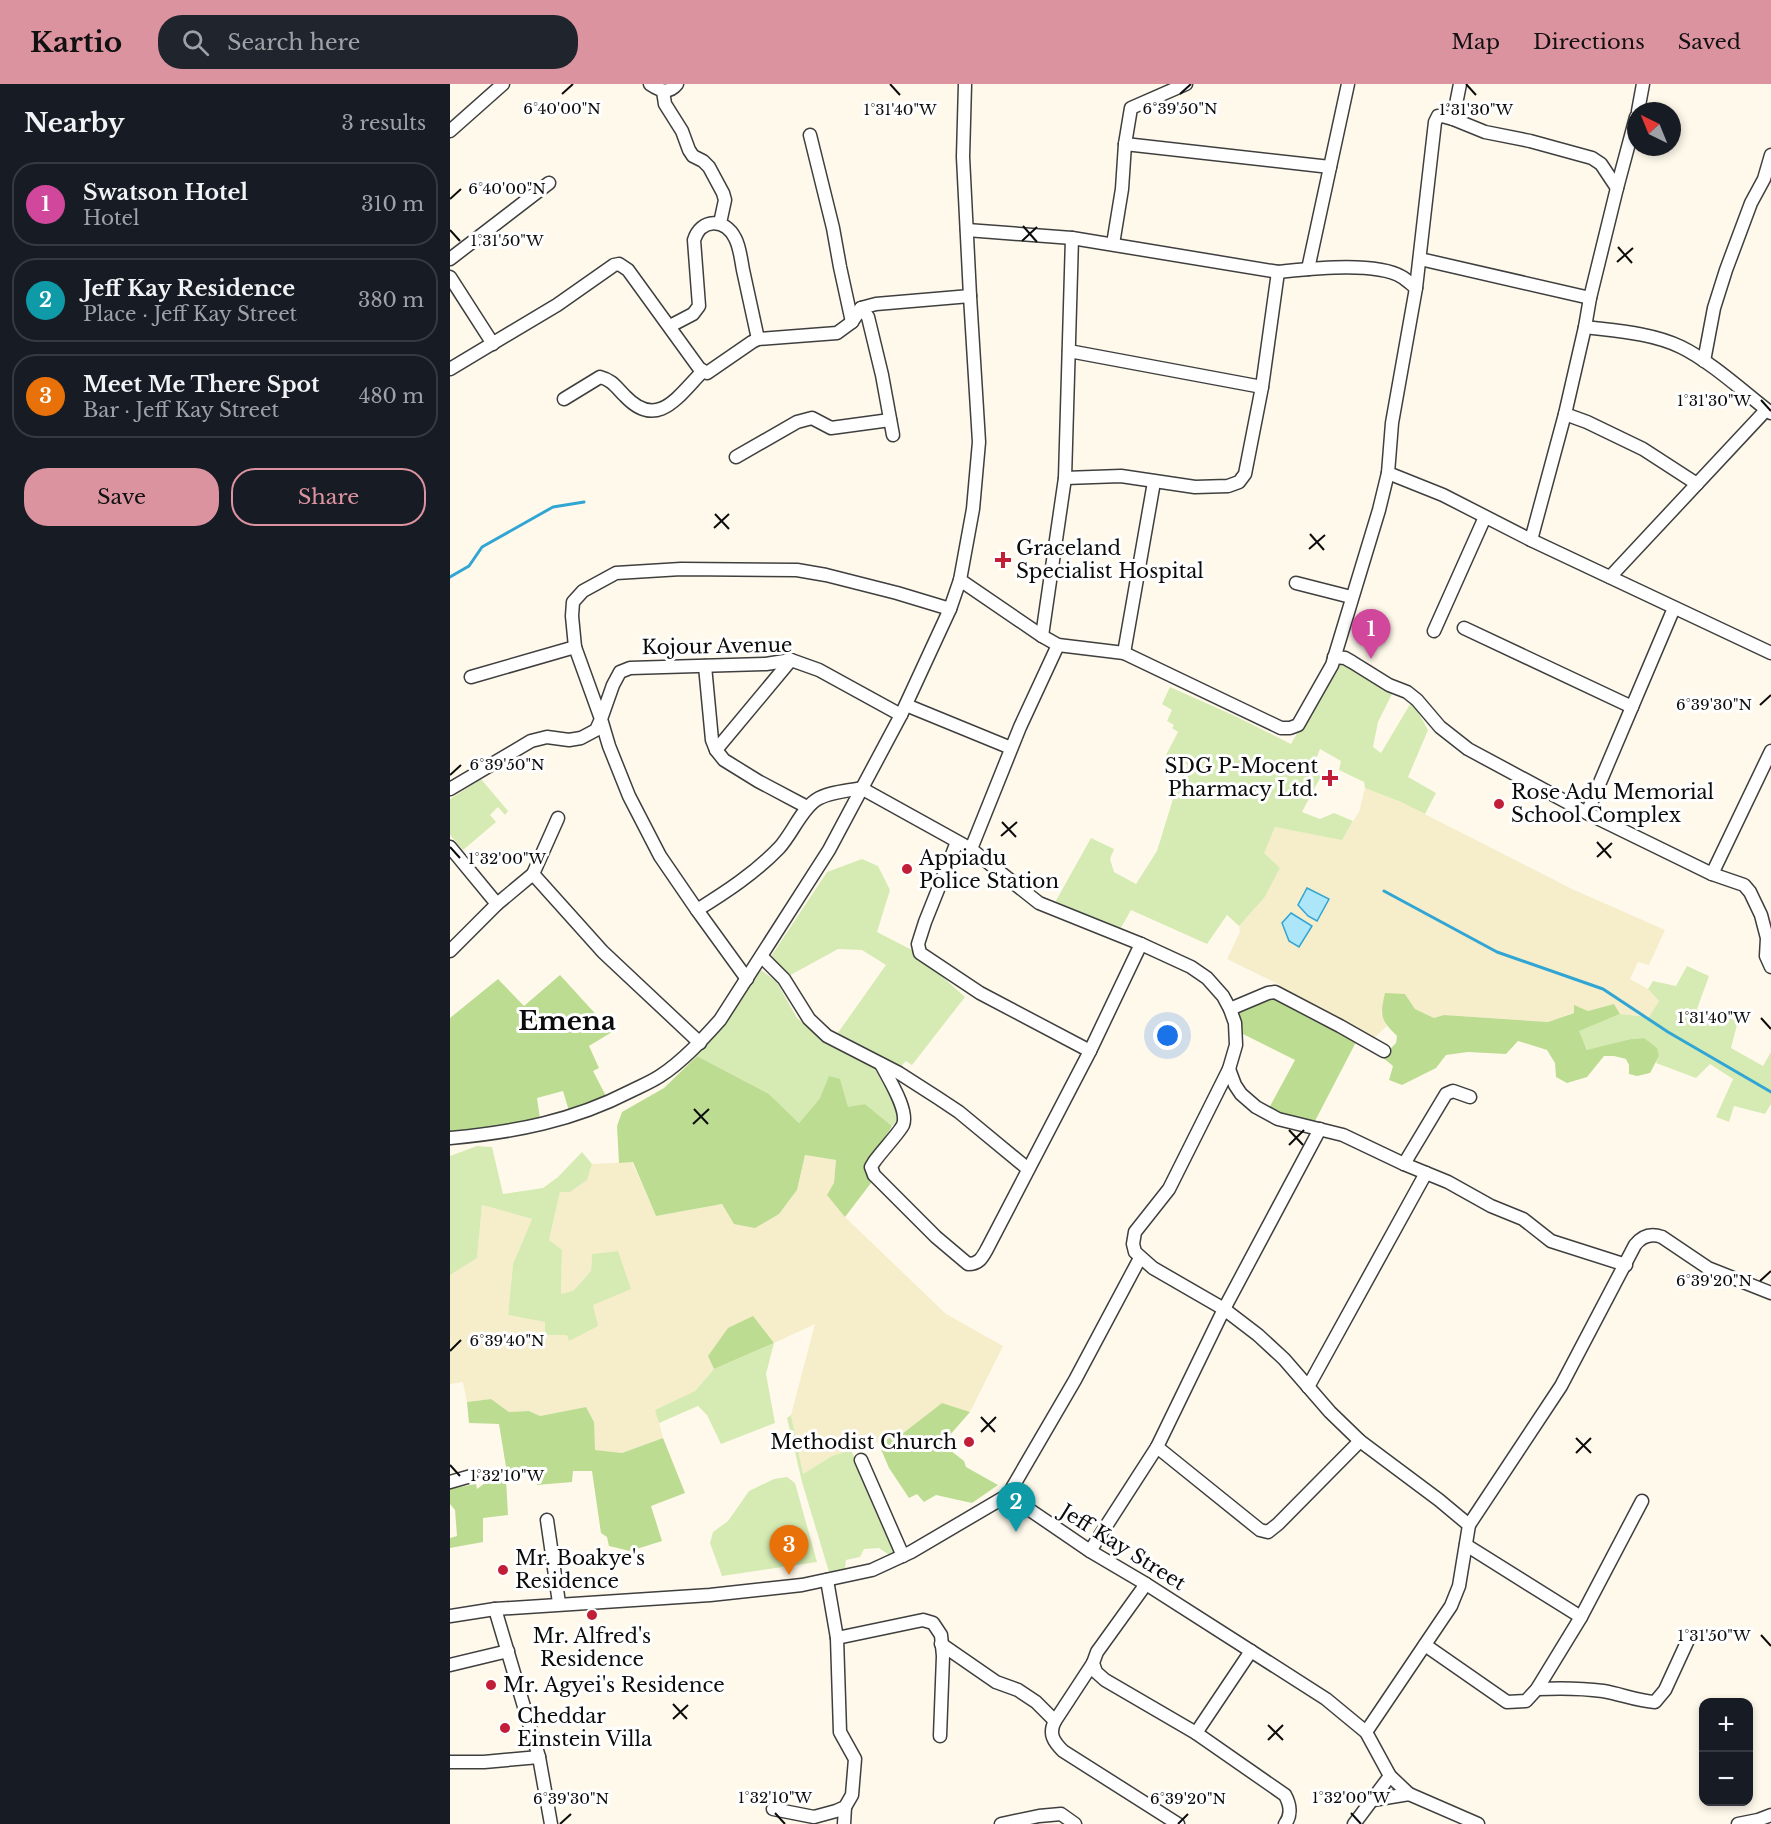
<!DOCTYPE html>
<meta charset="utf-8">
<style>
body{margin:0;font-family:"Libre Baskerville",serif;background:#20242c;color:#f1f3f6}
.controls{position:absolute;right:18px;bottom:18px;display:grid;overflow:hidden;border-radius:12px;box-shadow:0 3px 9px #0003}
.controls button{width:54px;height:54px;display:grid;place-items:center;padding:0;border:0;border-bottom:2px solid #363941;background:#171b24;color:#f1f3f6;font:30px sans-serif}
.compass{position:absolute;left:1177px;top:18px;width:54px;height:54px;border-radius:50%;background:#171b24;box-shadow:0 3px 9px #0003;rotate:317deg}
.you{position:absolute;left:718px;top:952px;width:21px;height:21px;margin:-15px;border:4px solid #fff;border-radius:50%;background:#1a73e8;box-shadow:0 0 0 9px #1a73e833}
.badge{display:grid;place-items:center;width:39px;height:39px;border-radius:50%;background:#dc93a0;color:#fff;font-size:20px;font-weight:700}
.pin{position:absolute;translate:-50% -50px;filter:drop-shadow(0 2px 3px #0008)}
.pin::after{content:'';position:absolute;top:32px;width:21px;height:18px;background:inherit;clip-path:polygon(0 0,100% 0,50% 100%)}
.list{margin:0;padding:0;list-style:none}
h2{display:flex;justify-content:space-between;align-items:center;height:78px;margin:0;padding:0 24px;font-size:26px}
h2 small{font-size:20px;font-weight:400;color:#9ea1a6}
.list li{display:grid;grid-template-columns:39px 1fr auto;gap:18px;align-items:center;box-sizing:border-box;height:84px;margin:0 12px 12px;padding:0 12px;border:2px solid #363941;border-radius:24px}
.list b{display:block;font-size:22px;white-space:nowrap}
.list p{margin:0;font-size:20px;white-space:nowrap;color:#9ea1a6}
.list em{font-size:20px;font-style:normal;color:#9ea1a6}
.actions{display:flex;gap:12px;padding:18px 24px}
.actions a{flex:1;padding:14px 0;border:2px solid #dc93a0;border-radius:24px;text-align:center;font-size:21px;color:#dc93a0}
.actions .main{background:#dc93a0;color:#111}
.icon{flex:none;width:33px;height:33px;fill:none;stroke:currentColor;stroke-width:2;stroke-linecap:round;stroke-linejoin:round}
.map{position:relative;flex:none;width:1321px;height:1740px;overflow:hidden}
header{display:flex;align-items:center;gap:36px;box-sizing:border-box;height:84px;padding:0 30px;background:#dc93a0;color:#111}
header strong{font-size:28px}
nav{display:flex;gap:33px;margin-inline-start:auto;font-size:21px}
.search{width:420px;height:54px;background:#20242c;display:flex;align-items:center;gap:15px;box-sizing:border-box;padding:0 21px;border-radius:24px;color:#9ea1a6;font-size:22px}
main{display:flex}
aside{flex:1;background:#171b24}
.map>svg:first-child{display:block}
</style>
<header>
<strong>Kartio</strong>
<div class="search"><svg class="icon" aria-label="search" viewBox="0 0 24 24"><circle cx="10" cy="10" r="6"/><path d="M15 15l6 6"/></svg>Search here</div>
<nav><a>Map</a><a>Directions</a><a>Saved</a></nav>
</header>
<main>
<aside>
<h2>Nearby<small>3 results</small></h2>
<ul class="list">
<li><span class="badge" style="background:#d1479c">1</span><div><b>Swatson Hotel</b><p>Hotel</p></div><em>310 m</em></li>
<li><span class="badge" style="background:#0f9aa8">2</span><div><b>Jeff Kay Residence</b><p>Place · Jeff Kay Street</p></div><em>380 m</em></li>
<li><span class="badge" style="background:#e8710a">3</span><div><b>Meet Me There Spot</b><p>Bar · Jeff Kay Street</p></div><em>480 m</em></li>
</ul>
<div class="actions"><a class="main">Save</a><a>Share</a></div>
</aside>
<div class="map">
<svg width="1321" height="1740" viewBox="0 0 1321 1740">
<rect width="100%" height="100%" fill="#fff9eb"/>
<g fill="#f6edca">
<polygon points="915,704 951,718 1122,805 1215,846 1199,881 1188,878 1180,895 1198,905 1209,917 1199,933 1170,930 1164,920 1138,927 1124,922 1125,928 1098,938 994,931 984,934 965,925 955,910 931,928 937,942 923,955 828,904 830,901 777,875 790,848 789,842 814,814 813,769 825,743 892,755 909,728"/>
<polygon points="355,1071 386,1076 384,1099 395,1133 496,1230 553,1262 520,1328 492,1319 452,1350 382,1372 353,1390 341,1331 365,1240 324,1259 303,1233 258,1272 264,1285 245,1307 206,1326 213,1354 172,1369 144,1366 144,1338 136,1323 90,1332 79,1327 59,1328 41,1315 17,1318 13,1298 0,1300 0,1191 27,1173 32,1121 82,1135 63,1180 58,1231 96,1238 118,1251 119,1256 143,1221 168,1167 142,1170 141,1187 123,1207 111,1211 112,1167 99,1156 110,1108 120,1108 137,1096 142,1080 182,1078 206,1132 272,1120 284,1140 329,1130 347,1106"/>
</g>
<g fill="#d6ebb3">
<polygon points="886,576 900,579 943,608 928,638 923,663 931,669 962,617 978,646 958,693 986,709 975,730 951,718 915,704 914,698 889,686 891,677 870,665 864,680 868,683 870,694 852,728 870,735 884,729 903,737 892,756 825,743 814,769 830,784 814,814 789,842 777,831 757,860 681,826 668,849 603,822 641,754 664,765 660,775 664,788 686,800 707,767 726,705 738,681 716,671 728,648 722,644 724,641 717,637 722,626 712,620 720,603 785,632 841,660 871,608"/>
<polygon points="31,695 58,727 55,731 48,723 40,731 46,738 13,766 0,751 0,715"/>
<polygon points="412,775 428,782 440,806 427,848 462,866 515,913 462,981 456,977 449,984 385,953 436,881 412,866 388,865 335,894 318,877 377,788"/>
<polygon points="1237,882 1259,892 1247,925 1288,937 1281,964 1313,982 1321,968 1321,1020 1315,1030 1284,1022 1279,1038 1266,1033 1283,995 1260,980 1246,994 1206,979 1209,972 1194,954 1181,955 1138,967 1128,947 1170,930 1199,933 1209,917 1198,905 1203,897 1226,902"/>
<polygon points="311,886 326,897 347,934 375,956 425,985 446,1019 449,1035 442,1042 415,1020 398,1024 390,996 370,1014 349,1039 319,1010 247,972 286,922"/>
<polygon points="27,1062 42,1063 53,1110 93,1104 108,1093 132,1068 142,1080 137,1096 120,1108 110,1108 99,1156 112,1166 111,1210 123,1207 141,1187 142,1170 168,1167 181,1205 143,1221 148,1242 119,1257 117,1251 95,1251 95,1238 58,1231 63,1180 82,1135 32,1121 27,1174 0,1191 0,1072"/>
<polygon points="324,1259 316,1290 325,1339 271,1360 257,1331 248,1322 209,1339 205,1326 245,1307 264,1285"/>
<polygon points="341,1331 353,1390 382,1372 401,1366 448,1471 442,1473 429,1464 414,1465 410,1473 396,1476 395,1486 379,1488 352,1398 337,1334"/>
<polygon points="337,1393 345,1399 367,1478 272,1492 260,1459 263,1448 278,1437 299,1407 324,1395"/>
</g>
<g fill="#bcdc92">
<polygon points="110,891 162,948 139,962 149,984 143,987 157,1014 119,1027 113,1007 87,1014 90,1035 0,1049 0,934 48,895 74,922"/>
<path d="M935,909L955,910L965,925L984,934L994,931L1098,938L1124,929V921L1138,927L1164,920L1170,930L1129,947L1137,966L1181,955L1194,954L1207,964L1209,972L1200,989L1187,992L1179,990V981L1176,975L1164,972H1154L1137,993L1117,999L1106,993L1105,979L1097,966L1068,957L1056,970L1018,968L996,971L986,984L952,1001L939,996L943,982L932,973L946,959L947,952C930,935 930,932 935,909Z"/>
<polygon points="822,912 906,958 864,1039 829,1029 819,1024 845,976 791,949 787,935 788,926"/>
<polygon points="247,972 319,1010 349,1039 370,1014 379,992 390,995 398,1023 415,1020 442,1042 415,1086 421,1099 395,1133 377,1111 384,1099 386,1076 355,1071 347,1106 329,1130 305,1144 284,1140 272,1120 206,1132 183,1078 169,1079 167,1042 172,1028 214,1004"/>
<polygon points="303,1232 324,1259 264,1285 258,1272 278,1244"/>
<polygon points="41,1315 59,1328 79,1327 90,1332 136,1323 144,1338 145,1366 172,1369 213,1354 235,1409 201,1422 212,1457 180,1467 159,1462 157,1453 151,1449 142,1387 123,1387 122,1398 87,1401 85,1388 57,1389 49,1340 19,1339 17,1318"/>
<polygon points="492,1319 520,1328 492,1360 514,1377 516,1383 548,1401 522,1419 486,1411 474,1418 467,1410 459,1414 439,1384 428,1358 452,1350"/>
<polygon points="42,1394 56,1395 58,1431 33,1434 33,1458 0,1464 0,1454 7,1452 5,1426 0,1420 0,1405 26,1400 27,1405"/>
</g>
<g fill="#ade5f9" stroke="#31a5d3" stroke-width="1.5">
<polygon points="857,804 879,815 867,837 858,832 848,821"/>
<polygon points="841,829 862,842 849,863 839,857 832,839"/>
</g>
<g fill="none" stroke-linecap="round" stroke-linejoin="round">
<g stroke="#31a5d3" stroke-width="3">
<polyline points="0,493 19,482 32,463 103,423 134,418"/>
<polyline points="934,807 1047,868 1153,905 1218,948 1321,1008"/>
</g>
<defs>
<g id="minor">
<path d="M200,0C210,7 219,10 227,0"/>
<polyline points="213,7 215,20 232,47 239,66 243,72 253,77 259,83 273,109 275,116 270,139"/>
<polyline points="1188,27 1193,0"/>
<polyline points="1003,35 1010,0"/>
<polyline points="0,47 53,0"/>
<polyline points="360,51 383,144 390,183 402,238"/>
<polyline points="675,60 880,83"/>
<polyline points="1167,104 1151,80 1142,74 1080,57 1035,48 1003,35 992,32 988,32 985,38 966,204 942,339 938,389 993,411 1081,456 1321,569"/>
<path d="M517,146L622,154L828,188C859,185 925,177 952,193C957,196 962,201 966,204"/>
<polyline points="663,160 672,105 675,60 681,24 736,0"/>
<polyline points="0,175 99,99"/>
<polyline points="970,175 1140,214"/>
<polyline points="858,185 898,0"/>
<polyline points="0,193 43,260"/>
<polyline points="411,224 418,233 432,291 443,351"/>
<path d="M220,242L243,230L249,222L244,156C251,134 275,134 285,154C290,163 291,176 293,186C298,209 303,232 308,255"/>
<path d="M1135,243C1167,247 1202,249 1231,263C1260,277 1295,309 1321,329"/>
<polyline points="619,267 812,303"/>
<polyline points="1254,277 1264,224 1276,186 1301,119 1314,95 1321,71"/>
<polyline points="0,285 107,221 164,181 169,180 178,186 249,284 257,289 302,258 308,255 387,249 402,238 411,224 426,220 520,212"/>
<path d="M114,315L150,293C162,296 166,303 175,312C208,347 229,311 253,287"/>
<polyline points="1115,330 1137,338 1193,365 1247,400"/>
<polyline points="286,373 347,338 362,334 381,344 440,336"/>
<polyline points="615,394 671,392 745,403 778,402 789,398 795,390 812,303 828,188"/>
<polyline points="1081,456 1115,330 1135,243 1140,214 1167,104 1186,33"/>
<polyline points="1160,493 1316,326"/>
<polyline points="510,496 592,552 608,561 674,569 831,644 840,644 848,641 882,581 929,426 938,389"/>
<polyline points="846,499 901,513"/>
<polyline points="1014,544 1182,623"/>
<polyline points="984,547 1035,433"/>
<polyline points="592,552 615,394 622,154"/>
<polyline points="674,569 704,398"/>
<polyline points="884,573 895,574 902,578 939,601 957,608 967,616 990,643 1018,665 1137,729 1262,790 1294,801 1300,808 1311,831 1317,854 1316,872 1321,883"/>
<polyline points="255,582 262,656 266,666 274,676 308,697 357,723"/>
<polyline points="21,593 125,563"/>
<polyline points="456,621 561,664"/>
<polyline points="266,666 341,576"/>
<polyline points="0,705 81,657 97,653 119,656 131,654 146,646 151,635 125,563 122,532 123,518 133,507 166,489 231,485 347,486 376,491 447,509 500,525"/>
<polyline points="1137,729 1224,524"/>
<polyline points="507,758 475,838 468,860 470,869 530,909 640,967"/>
<polyline points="0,763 47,820 0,867"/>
<polyline points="521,765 570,643 608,561"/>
<polyline points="83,790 108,734"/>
<polyline points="1262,790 1321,667"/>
<polyline points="47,820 83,790 153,868 250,959"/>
<path d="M247,826C276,808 305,789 329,764C342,750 351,726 366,716C378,708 398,707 411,704L521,765L589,819L691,860L741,883L757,894L773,912L780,925L785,939L786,961L779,985L719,1105L685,1148L683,1160L685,1168L703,1184L774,1225L808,1251L834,1275L880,1328L910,1357L989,1416L1019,1441L1009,1502L1001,1522L916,1648"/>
<polyline points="312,873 334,895 359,935 377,952 449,989 488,1014 509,1028 578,1085"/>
<polyline points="297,895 247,826 210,772 179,712 159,662 151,635 163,601 170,588 180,584 316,580 341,576 369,586 451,631"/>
<polyline points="780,925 818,909 825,908 890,942 934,967"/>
<path d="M431,980C438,994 459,1026 453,1041C449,1049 430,1069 424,1078L421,1083L424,1091L486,1153L518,1180C529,1180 532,1174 537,1165L640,967L691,860"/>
<polyline points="779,985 785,1001 791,1010 806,1023 828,1035 893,1051 954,1080 998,1098 1041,1122 1073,1135 1101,1157 1176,1181"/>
<path d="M0,1054C65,1048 123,1037 181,1007C191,1002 201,998 210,992C232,978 253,955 270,936L379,766L451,631L500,525L510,496L523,425L529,358L520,212L513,73L515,0"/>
<polyline points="954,1080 996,1010 1003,1007 1020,1013"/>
<polyline points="858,1303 976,1089"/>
<polyline points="707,1363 810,1446 818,1448 828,1440 910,1357"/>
<polyline points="411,1376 453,1472"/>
<polyline points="0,1398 21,1392"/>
<polyline points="558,1411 625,1296 690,1174"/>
<polyline points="97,1436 109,1519"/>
<path d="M1019,1441L1111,1302L1185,1161C1192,1152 1201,1149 1212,1153L1258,1184L1321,1209"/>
<polyline points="1016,1461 1131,1533"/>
<polyline points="640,1467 707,1363 774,1225 870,1045"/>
<polyline points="696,1500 647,1568 643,1579 646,1588 655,1596 746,1649 801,1567"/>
<polyline points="45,1525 89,1673 101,1740"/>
<polyline points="0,1532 45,1525 260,1511 352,1501 422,1486 461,1468 558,1411 640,1467 696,1500 876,1615 916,1648 940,1692 959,1710"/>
<polyline points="387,1554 473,1536 483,1539 491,1551 493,1572 490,1652"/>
<polyline points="491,1560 546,1598 568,1606 586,1618 605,1637"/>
<polyline points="975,1561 1057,1618 1076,1617 1087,1605 1131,1533 1192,1417"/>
<path d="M643,1579L605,1637C598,1650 604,1658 613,1667L728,1740"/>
<polyline points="0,1581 58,1567"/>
<path d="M1087,1605C1109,1604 1131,1604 1153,1607C1171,1610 1187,1617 1205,1618L1215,1606L1238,1556"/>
<path d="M746,1649L835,1711C840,1720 842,1731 835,1740"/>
<polyline points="0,1678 34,1678 89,1673"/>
<polyline points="923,1716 959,1710 1028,1740"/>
<polyline points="323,1725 364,1733 386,1727 395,1723 402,1711 405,1675 390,1648 387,1554 377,1496"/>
<polyline points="394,1740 395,1723"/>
<polyline points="551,1740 589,1732 611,1730 625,1740"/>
<polyline points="904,1740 940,1692"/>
<polyline points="1288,1740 1308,1736 1321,1731"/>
</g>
</defs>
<use href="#minor" stroke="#3f3f3f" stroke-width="15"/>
<use href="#minor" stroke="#fff" stroke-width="12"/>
</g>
<path fill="none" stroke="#0c0c0c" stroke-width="2" d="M440,0L450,11M1016,0L1026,11M112,10L123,0M730,10L741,0M0,115L11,105M573,142L587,158M0,146L10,157M572,157L587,143M1168,163L1182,179M1167,178L1183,164M1311,316L1321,327M265,430L279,445M264,444L279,430M860,450L874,466M859,465L875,451M1310,621L1321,611M0,691L11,681M552,738L566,753M551,752L567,738M1147,758L1161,774M0,763L10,774M1147,773L1162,759M1311,934L1321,945M244,1025L258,1040M243,1040L259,1025M839,1046L853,1061M839,1061L854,1046M1310,1197L1321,1187M0,1267L11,1256M531,1333L545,1348M531,1348L546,1333M1126,1354L1141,1369M1126,1369L1141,1354M0,1381L10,1392M1311,1551L1321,1562M223,1620L237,1635M223,1635L238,1621M818,1641L833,1656M818,1656L833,1641M325,1729L335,1740M901,1729L911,1740M110,1740L121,1730M728,1740L738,1730"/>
<g fill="#c21e38" stroke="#fff" stroke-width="2">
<path d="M550 467h6v6h6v6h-6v6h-6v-6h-6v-6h6z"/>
<path d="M877 685h6v6h6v6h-6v6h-6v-6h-6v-6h6z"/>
<circle cx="1049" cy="720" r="6"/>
<circle cx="457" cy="785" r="6"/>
<circle cx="519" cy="1358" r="6"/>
<circle cx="53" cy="1486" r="6"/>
<circle cx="142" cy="1531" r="6"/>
<circle cx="41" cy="1601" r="6"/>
<circle cx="55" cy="1644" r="6"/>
</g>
<g text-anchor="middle" stroke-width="6" stroke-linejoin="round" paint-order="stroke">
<g font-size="20" fill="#0c0c0c" stroke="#fff" text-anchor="start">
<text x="566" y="471">Graceland<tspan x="566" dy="23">Specialist Hospital</tspan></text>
<text x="868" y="689" text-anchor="end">SDG P-Mocent<tspan x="868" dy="23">Pharmacy Ltd.</tspan></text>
<text x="1061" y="715">Rose Adu Memorial<tspan x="1061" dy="23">School Complex</tspan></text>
<text x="469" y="781">Appiadu<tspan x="469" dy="23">Police Station</tspan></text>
<text x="507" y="1365" text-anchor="end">Methodist Church</text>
<text x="65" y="1481">Mr. Boakye's<tspan x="65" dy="23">Residence</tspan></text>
<text x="142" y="1559" text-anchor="middle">Mr. Alfred's<tspan x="142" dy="23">Residence</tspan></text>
<text x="53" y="1608">Mr. Agyei's Residence</text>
<text x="67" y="1639">Cheddar<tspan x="67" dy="23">Einstein Villa</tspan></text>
</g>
<g font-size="20" fill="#0c0c0c" stroke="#fff">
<text transform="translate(267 562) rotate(-1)" y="7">Kojour Avenue</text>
<text transform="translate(673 1463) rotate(32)" y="7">Jeff Kay Street</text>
</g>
<g font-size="26" font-weight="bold" fill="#0c0c0c" stroke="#fff">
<text x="117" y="946">Emena</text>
</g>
</g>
<g font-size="15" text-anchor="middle" fill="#0c0c0c" stroke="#fff" stroke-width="6" stroke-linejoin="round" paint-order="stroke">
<text x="112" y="30">6°40'00"N</text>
<text x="730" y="30">6°39'50"N</text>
<text x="450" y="31">1°31'40"W</text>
<text x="1026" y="31">1°31'30"W</text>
<text x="57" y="110">6°40'00"N</text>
<text x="57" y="162">1°31'50"W</text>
<text x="1264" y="322">1°31'30"W</text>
<text x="1264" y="626">6°39'30"N</text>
<text x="57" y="686">6°39'50"N</text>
<text x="57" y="780">1°32'00"W</text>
<text x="1264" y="939">1°31'40"W</text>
<text x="1264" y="1202">6°39'20"N</text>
<text x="57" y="1262">6°39'40"N</text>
<text x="57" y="1397">1°32'10"W</text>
<text x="1264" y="1557">1°31'50"W</text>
<text x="325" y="1719">1°32'10"W</text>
<text x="901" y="1719">1°32'00"W</text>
<text x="121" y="1720">6°39'30"N</text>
<text x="738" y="1720">6°39'20"N</text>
</g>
</svg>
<div class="controls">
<button>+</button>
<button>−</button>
</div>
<svg class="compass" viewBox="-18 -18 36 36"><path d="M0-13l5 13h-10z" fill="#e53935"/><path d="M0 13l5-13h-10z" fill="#9ea1a6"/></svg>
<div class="you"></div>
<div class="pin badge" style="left:921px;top:575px;background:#d1479c">1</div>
<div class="pin badge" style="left:566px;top:1448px;background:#0f9aa8">2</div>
<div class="pin badge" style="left:339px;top:1491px;background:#e8710a">3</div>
</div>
</main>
